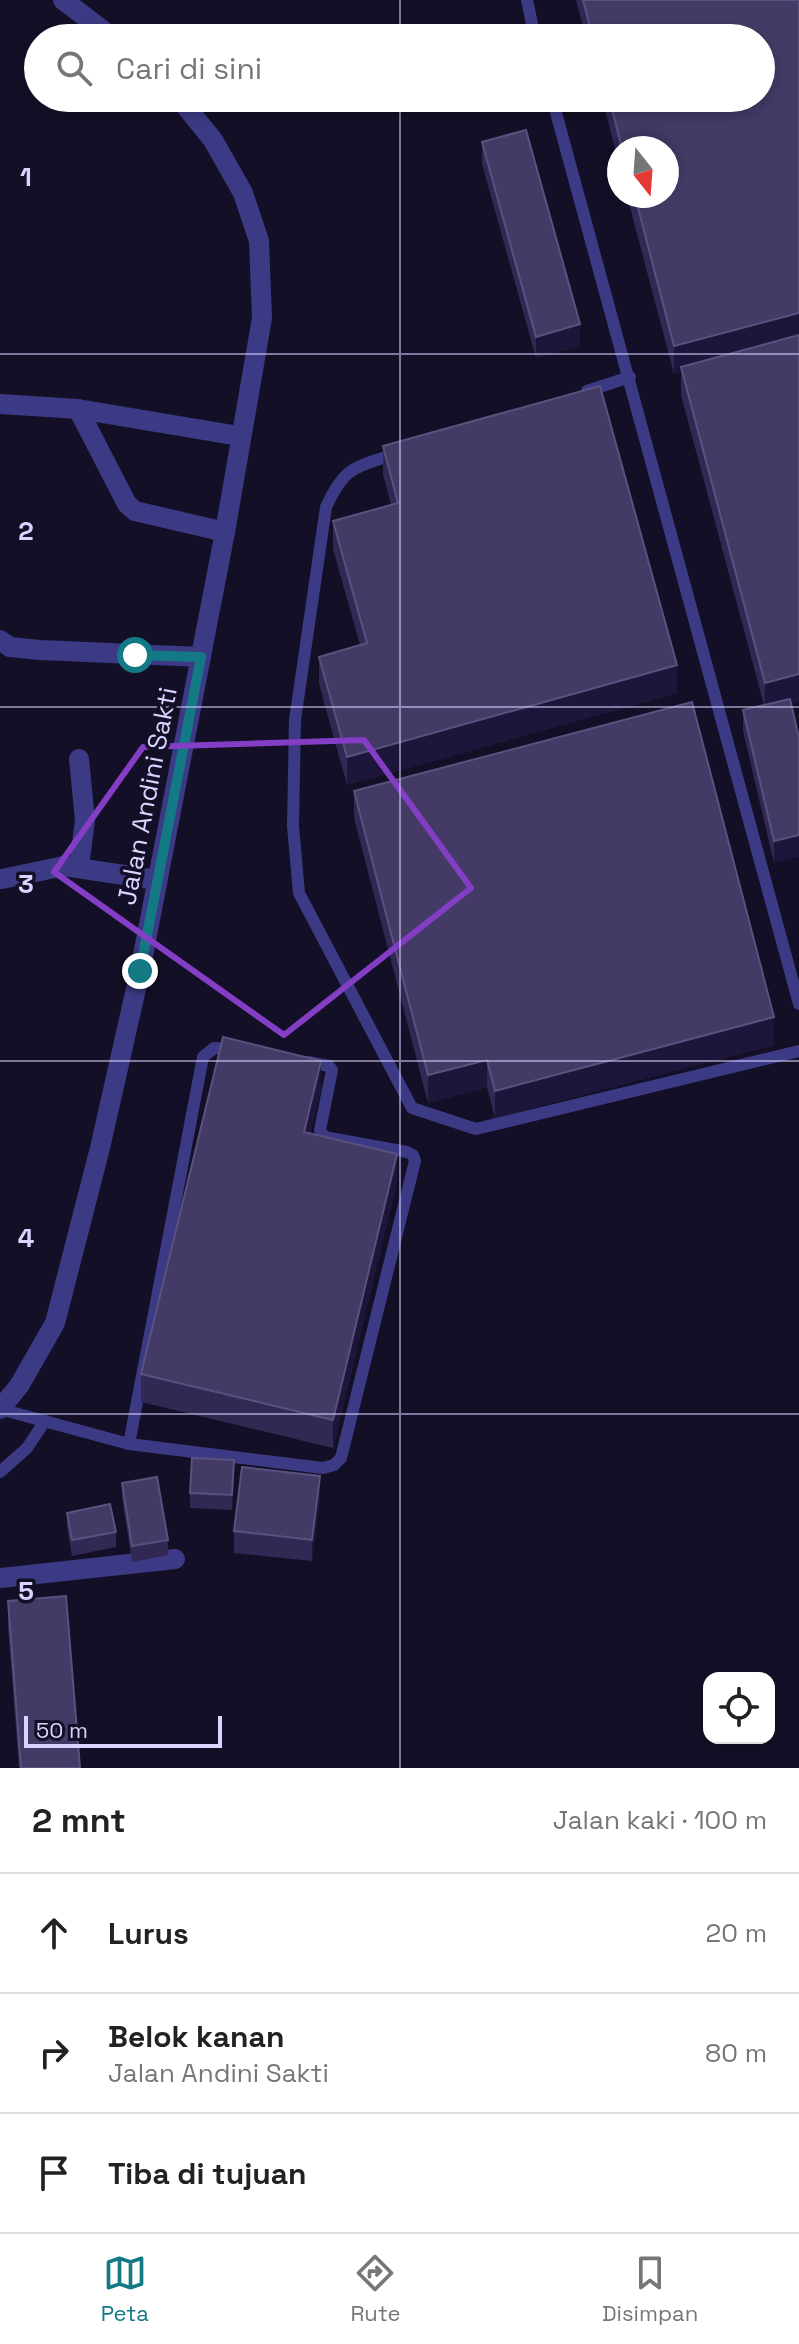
<!DOCTYPE html>
<html lang="id">
<meta charset="utf-8">
<style>
body{margin:0;font-family:"Space Grotesk",sans-serif;background:#f6f6f6;color:#222}
.controls{position:absolute;right:24px;bottom:24px;display:grid;overflow:hidden;border-radius:16px;box-shadow:0 4px 12px #0003}
.controls button{width:72px;height:72px;display:grid;place-items:center;padding:0;border:0;border-bottom:2px solid #e0e0e0;background:#fff;color:#222;font:40px sans-serif}
.compass{position:absolute;left:607px;top:136px;width:72px;height:72px;border-radius:50%;background:#fff;box-shadow:0 4px 12px #0003;rotate:163deg}
.scale{position:absolute;left:24px;bottom:20px;width:198px;box-sizing:border-box;padding-left:8px;border:4px solid #d9d4ff;border-top:0;font-size:22px;line-height:28px;white-space:nowrap;color:#d9d4ff;-webkit-text-stroke:6px #130f26;paint-order:stroke}
.stop{position:absolute;width:24px;height:24px;margin:-18px;border:6px solid #137a85;border-radius:50%;background:#fff}
.stop.end{background:#137a85;border-color:#fff;box-shadow:0 2px 8px #0008}
.list{margin:0;padding:0;list-style:none}
h2{display:flex;justify-content:space-between;align-items:center;height:104px;margin:0;padding:0 32px;font-size:34px}
h2 small{font-size:26px;font-weight:400;color:#767676}
.list li{display:grid;grid-template-columns:52px 1fr auto;gap:24px;align-items:center;box-sizing:border-box;height:120px;padding:0 32px;border-top:2px solid #e0e0e0}
.list b{display:block;font-size:30px;white-space:nowrap}
.list p{margin:0;font-size:26px;white-space:nowrap;color:#767676}
.list em{font-size:26px;font-style:normal;color:#767676}
.icon{flex:none;width:44px;height:44px;fill:none;stroke:currentColor;stroke-width:2;stroke-linecap:round;stroke-linejoin:round}
.map{position:relative;flex:none;width:799px;height:1768px;overflow:hidden}
.search{position:absolute;background:#fff;box-shadow:0 4px 12px #0003;left:24px;right:24px;top:24px;height:88px;display:flex;align-items:center;gap:20px;box-sizing:border-box;padding:0 28px;border-radius:44px;color:#767676;font-size:30px}
.sheet{height:464px;background:#fff}
nav{display:flex;justify-content:space-around;align-items:center;box-sizing:border-box;height:112px;border-top:2px solid #e0e0e0;background:#fff;font-size:22px;color:#767676}
nav a{display:grid;justify-items:center;gap:4px}
nav .on{color:#137a85}
.map>svg:first-child{display:block}
</style>
<div class="map">
<svg width="799" height="1768" viewBox="0 0 799 1768">
<rect width="100%" height="100%" fill="#130f26"/>
<g fill="none" stroke-linecap="round" stroke-linejoin="round">
<g stroke="#3d3a85" stroke-width="12">
<polyline points="527,0 535,38"/>
<polyline points="552,98 799,1004"/>
<polyline points="587,391 630,377"/>
<path d="M395,454C354,468 345,466 326,507L295,720L293,826L299,893L412,1108L476,1129L799,1051"/>
<polyline points="0,1409 129,1444 323,1468 334,1465 341,1458 415,1161 413,1155 407,1152 324,1137 320,1130 332,1070 329,1066 308,1062"/>
<polyline points="129,1444 203,1057 214,1048 235,1049"/>
<polyline points="0,1472 27,1448 45,1421"/>
</g>
<g stroke="#3d3a85" stroke-width="20">
<polyline points="63,0 113,38"/>
<polyline points="0,404 78,409 239,436"/>
<polyline points="78,409 127,504 135,511 225,532"/>
<polyline points="0,640 10,647 40,650 201,657"/>
<polyline points="79,867 85,820 79,759"/>
<polyline points="2,879 64,866 157,880"/>
<polyline points="0,1409 19,1386 55,1323 100,1148 140,971 225,532 262,318 259,241 243,193 213,140 179,98"/>
<polyline points="0,1578 175,1559"/>
</g>
</g>
<g fill="#312854">
<polygon points="576,0 799,0 799,702 791,704 774,863 743,731 743,710 764,705 681,395 681,372 674,374 627,196 667,196 667,148 619,148 619,164 602,98 761,98 761,38 586,38"/>
<polygon points="482,142 580,346 536,358 482,164"/>
<polygon points="383,446 677,693 347,785 319,684 319,657 360,645 333,549 333,521 391,505 383,474"/>
<polygon points="354,791 774,1045 495,1118 487,1087 428,1103 354,818"/>
<polygon points="321,1089 310,1133 397,1182 333,1448 141,1402 141,1374"/>
<polygon points="234,1475 232,1510 190,1508 190,1493"/>
<polygon points="122,1483 168,1540 168,1555 132,1562 122,1498"/>
<polygon points="320,1497 312,1561 234,1553 234,1531"/>
<polygon points="67,1513 116,1532 116,1547 72,1556 67,1528"/>
<polygon points="8,1601 80,1768 19,1768 8,1628"/>
</g>
<g fill="#1d163a">
<polygon points="799,313 799,341 681,367 681,372 674,374 674,346"/>
<polygon points="580,324 580,346 536,358 536,337"/>
<polygon points="677,665 677,693 347,785 347,757"/>
<polygon points="799,674 799,702 765,710 765,683"/>
<polygon points="799,835 799,857 774,863 774,841"/>
<polygon points="774,1017 774,1045 495,1118 495,1091"/>
<polygon points="487,1060 487,1087 428,1103 428,1075"/>
<polygon points="321,1061 321,1089 304,1159 304,1132"/>
<polygon points="397,1154 397,1182 333,1448 333,1420"/>
<polygon points="320,1476 320,1497 312,1561 312,1540"/>
</g>
<g fill="#433a66" stroke="#5a527e" stroke-width="2">
<polygon points="583,0 799,0 799,313 674,346 635,196 667,196 667,148 622,148 609,98 761,98 761,38 593,38"/>
<polygon points="526,130 580,324 536,337 482,142"/>
<polygon points="799,335 799,674 765,683 681,367"/>
<polygon points="600,386 677,665 347,757 319,657 367,643 333,521 398,503 383,446"/>
<polygon points="790,699 799,738 799,835 774,841 743,710"/>
<polygon points="692,702 774,1017 495,1091 487,1060 428,1075 354,791"/>
<polygon points="223,1037 321,1061 304,1132 397,1154 333,1420 141,1374"/>
<polygon points="192,1458 234,1460 232,1495 190,1493"/>
<polygon points="242,1467 320,1476 312,1540 234,1531"/>
<polygon points="157,1477 168,1540 132,1546 122,1483"/>
<polygon points="110,1504 116,1532 72,1540 67,1513"/>
<polygon points="66,1596 80,1768 21,1768 8,1601"/>
</g>
<g fill="none" stroke-linecap="round" stroke-linejoin="round">
<polyline stroke="#137a85" stroke-width="10" points="135,655 201,657 140,971"/>
</g>
<path fill="none" stroke="#843dc5" stroke-width="6" stroke-linejoin="round" d="M364,740L471,888L284,1035L54,872L143,747Z"/>
<path fill="none" stroke="#d9d4ff" stroke-width="2" stroke-opacity="0.55" d="M400,0V38M400,98V1768M0,354H799M0,707H799M0,1061H799M0,1414H799"/>
<g text-anchor="middle" stroke-width="7" stroke-linejoin="round" paint-order="stroke">
<g font-size="26" fill="#d9d4ff" stroke="#130f26">
<text transform="translate(147 796) rotate(-79)" y="9">Jalan Andini Sakti</text>
</g>
</g>
<g font-size="26" text-anchor="middle" font-weight="bold" fill="#d9d4ff" stroke="#130f26" stroke-width="7" stroke-linejoin="round" paint-order="stroke">
<text x="26" y="186">1</text>
<text x="26" y="540">2</text>
<text x="26" y="893">3</text>
<text x="26" y="1247">4</text>
<text x="26" y="1600">5</text>
</g>
</svg>
<div class="controls">
<button><svg class="icon" aria-label="locate" viewBox="0 0 24 24"><circle cx="12" cy="12" r="6"/><path d="M12 2v4M12 18v4M2 12h4M18 12h4"/></svg></button>
</div>
<svg class="compass" viewBox="-18 -18 36 36"><path d="M0-13l5 13h-10z" fill="#e53935"/><path d="M0 13l5-13h-10z" fill="#767676"/></svg>
<div class="scale">50 m</div>
<div class="stop" style="left:135px;top:655px"></div>
<div class="stop end" style="left:140px;top:971px"></div>
<div class="search"><svg class="icon" aria-label="search" viewBox="0 0 24 24"><circle cx="10" cy="10" r="6"/><path d="M15 15l6 6"/></svg>Cari di sini</div>
</div>
<section class="sheet">
<h2>2 mnt<small>Jalan kaki · 100 m</small></h2>
<ul class="list">
<li><svg class="icon" aria-label="ahead" viewBox="0 0 24 24"><path d="M12 20V5M6 11l6-6 6 6"/></svg><div><b>Lurus</b></div><em>20 m</em></li>
<li><svg class="icon" aria-label="right" viewBox="0 0 24 24"><path d="M7 20v-9h11M14 6l5 5-5 5"/></svg><div><b>Belok kanan</b><p>Jalan Andini Sakti</p></div><em>80 m</em></li>
<li><svg class="icon" aria-label="arrive" viewBox="0 0 24 24"><path d="M6 21V4h12l-3 4 3 4H6"/></svg><div><b>Tiba di tujuan</b></div></li>
</ul>
</section>
<nav>
<a class="on"><svg class="icon" aria-label="map" viewBox="0 0 24 24"><path d="M3 6l6-2 6 2 6-2v14l-6 2-6-2-6 2zM9 4v14M15 6v14"/></svg>Peta</a>
<a><svg class="icon" aria-label="directions" viewBox="0 0 24 24"><path d="M12 3l9 9-9 9-9-9zM9 14v-3h6M13 9l2 2-2 2"/></svg>Rute</a>
<a><svg class="icon" aria-label="saved" viewBox="0 0 24 24"><path d="M7 4h10v16l-5-4-5 4z"/></svg>Disimpan</a>
</nav>
